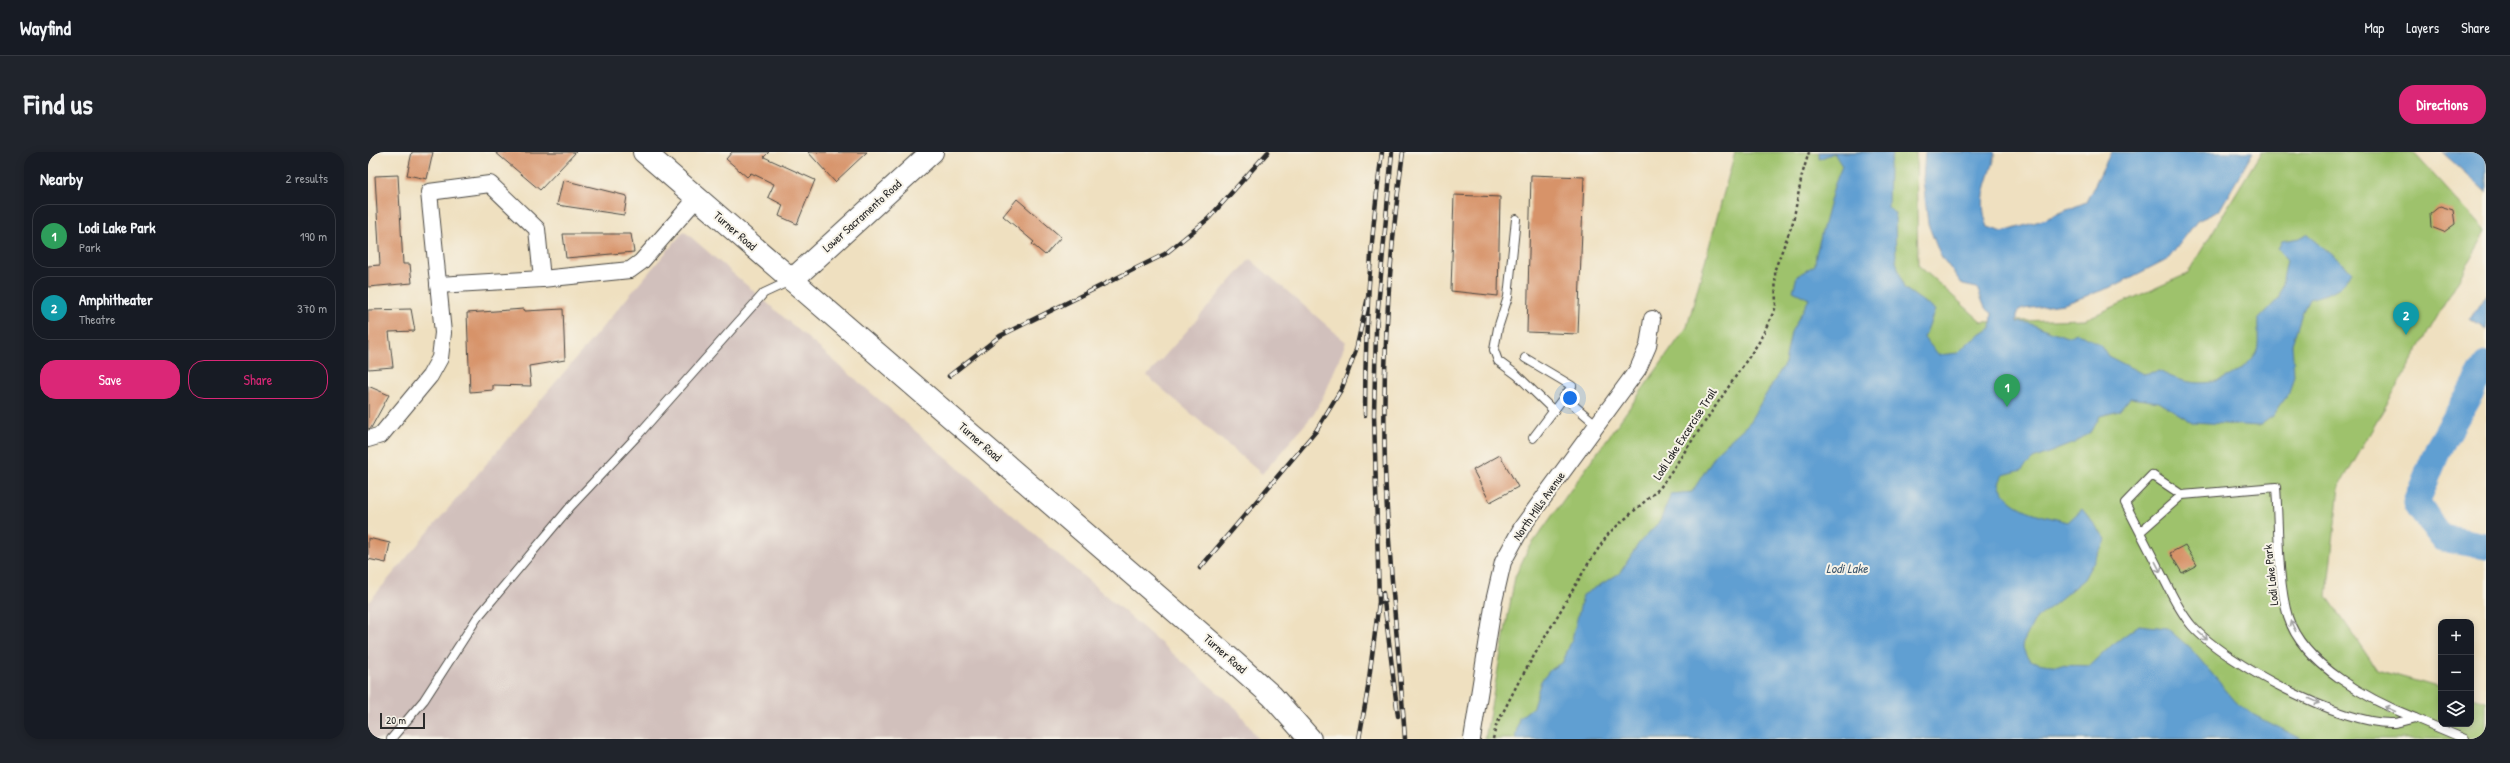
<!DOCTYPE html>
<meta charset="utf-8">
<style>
body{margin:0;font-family:"Patrick Hand",sans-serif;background:#20242c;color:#f1f3f6}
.controls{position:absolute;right:12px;bottom:12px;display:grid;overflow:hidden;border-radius:8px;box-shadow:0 2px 10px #0003}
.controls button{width:36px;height:36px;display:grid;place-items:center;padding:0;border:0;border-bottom:1px solid #363941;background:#171b24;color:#f1f3f6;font:20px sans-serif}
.scale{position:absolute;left:12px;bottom:10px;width:45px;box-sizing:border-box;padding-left:4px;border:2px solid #2b2b2b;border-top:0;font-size:11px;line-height:14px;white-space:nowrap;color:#2b2b2b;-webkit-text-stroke:3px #f7f3e8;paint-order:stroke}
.you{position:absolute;left:1202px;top:246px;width:14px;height:14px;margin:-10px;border:3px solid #fff;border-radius:50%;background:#1a73e8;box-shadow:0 0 0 6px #1a73e833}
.badge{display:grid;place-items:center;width:26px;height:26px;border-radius:50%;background:#db2777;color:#fff;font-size:13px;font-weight:700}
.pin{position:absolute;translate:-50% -33px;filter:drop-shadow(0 1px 2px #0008)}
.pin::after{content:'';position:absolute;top:21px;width:14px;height:12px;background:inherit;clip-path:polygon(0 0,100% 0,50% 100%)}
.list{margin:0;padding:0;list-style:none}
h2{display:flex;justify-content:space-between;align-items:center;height:52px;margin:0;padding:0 16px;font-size:17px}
h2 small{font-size:13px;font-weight:400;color:#9ea1a6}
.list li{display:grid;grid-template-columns:26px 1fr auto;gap:12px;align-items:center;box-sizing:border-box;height:64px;margin:0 8px 8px;padding:0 8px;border:1px solid #363941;border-radius:16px}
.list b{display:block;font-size:15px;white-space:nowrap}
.list p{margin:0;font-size:13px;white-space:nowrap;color:#9ea1a6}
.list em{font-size:13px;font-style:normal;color:#9ea1a6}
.actions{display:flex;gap:8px;padding:12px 16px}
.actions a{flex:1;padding:9px 0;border:1px solid #db2777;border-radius:16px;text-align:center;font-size:14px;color:#db2777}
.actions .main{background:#db2777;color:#fff}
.icon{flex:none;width:22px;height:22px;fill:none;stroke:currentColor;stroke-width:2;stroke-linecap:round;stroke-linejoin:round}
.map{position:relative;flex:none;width:2118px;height:587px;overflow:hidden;border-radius:16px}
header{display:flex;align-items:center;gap:24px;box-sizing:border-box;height:56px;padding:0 20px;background:#171b24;border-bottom:1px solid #363941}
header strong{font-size:19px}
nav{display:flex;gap:22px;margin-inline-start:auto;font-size:14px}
.intro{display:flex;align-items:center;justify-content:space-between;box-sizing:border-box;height:96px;padding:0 24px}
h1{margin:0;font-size:28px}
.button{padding:10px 18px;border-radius:16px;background:#db2777;color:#fff;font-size:14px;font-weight:700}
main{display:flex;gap:24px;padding:0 24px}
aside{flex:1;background:#171b24;border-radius:16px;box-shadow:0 2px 10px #0003}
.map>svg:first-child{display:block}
</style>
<header>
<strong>Wayfind</strong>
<nav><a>Map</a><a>Layers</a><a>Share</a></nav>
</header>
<div class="intro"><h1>Find us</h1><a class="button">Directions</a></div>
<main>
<aside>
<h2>Nearby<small>2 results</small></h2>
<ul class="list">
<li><span class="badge" style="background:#2e9e5b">1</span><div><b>Lodi Lake Park</b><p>Park</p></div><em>190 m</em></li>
<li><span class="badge" style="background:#0f9aa8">2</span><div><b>Amphitheater</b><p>Theatre</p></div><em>370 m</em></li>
</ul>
<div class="actions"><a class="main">Save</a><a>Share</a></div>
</aside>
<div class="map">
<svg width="2118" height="587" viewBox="0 0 2118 587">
<rect width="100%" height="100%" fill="#f7f3e8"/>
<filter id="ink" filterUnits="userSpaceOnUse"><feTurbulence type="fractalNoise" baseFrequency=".025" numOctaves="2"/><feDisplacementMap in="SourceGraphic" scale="8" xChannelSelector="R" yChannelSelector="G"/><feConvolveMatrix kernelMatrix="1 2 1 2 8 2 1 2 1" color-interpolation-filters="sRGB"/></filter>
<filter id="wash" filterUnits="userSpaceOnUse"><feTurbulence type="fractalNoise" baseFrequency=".012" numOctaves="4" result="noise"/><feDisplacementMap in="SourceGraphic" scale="16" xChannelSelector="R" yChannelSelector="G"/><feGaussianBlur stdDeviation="0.9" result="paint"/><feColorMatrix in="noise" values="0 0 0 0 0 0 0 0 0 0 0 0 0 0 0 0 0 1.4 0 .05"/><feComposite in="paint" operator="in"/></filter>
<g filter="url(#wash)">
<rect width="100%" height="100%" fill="#efe0c0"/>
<g fill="#d1c0bc">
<polygon points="316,79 869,557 890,587 0,587 0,451"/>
<polygon points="882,107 978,190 959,237 946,262 894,322 779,224"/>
</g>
<polygon fill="#9ec26c" stroke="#64764c" points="1367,0 1548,0 1550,113 1614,170 1718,167 1819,122 1893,0 2045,0 2118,80 1971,335 1959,444 2009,518 2073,536 2073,572 2103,572 2103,545 2118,549 2118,587 1117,587 1147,425 1159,399 1319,175"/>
<g fill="#609fd2" stroke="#46657e">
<path d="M1451,0H1525L1521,15L1520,55L1527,62L1528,109L1536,136L1567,158L1556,186L1571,203L1590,201L1601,190L1623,176L1624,161L1617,156L1609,136L1595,133L1572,103L1560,72L1555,28L1557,0H1628C1622,29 1608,45 1620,75L1635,80L1675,68L1718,50L1743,0H1885L1851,59L1829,69L1801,106L1746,134L1696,152L1655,157L1649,160V170L1660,171L1699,185L1709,181L1732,192L1740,204L1775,222L1791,219C1817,233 1845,237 1871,218C1877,214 1884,208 1888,201C1892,193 1889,177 1890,168L1911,146L1919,108L1910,97L1914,89L1932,86L1939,82L1984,119C1976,138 1959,142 1941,147L1934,161L1924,192L1926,223L1921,241L1905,264L1891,274L1824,270L1791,250L1762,246L1751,259L1732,264L1724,279L1706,291L1665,307L1654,318L1635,323L1631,331C1640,359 1674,363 1700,370L1714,357L1738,387L1716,427L1666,469L1654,493C1655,496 1657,502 1659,505C1670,517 1706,512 1722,514L1744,493L1771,473L1799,476L1823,497L1868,550L1886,563L1934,587H1147L1151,566L1165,555L1173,529L1183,517L1195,510L1204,487L1215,443L1252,421L1271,391L1292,369L1303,342L1324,340L1349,300L1380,272L1417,211L1423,180L1441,147L1425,139L1429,124L1447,113L1448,102L1466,34L1474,14L1466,1L1451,7Z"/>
<polygon points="2074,0 2118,0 2118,40"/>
<polygon points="2118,142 2118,178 2102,167"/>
</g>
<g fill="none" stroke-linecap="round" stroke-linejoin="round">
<polyline stroke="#609fd2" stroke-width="27" points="2118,213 2071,295 2048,351 2074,386 2118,394"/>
</g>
<g id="blocks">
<g fill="#d79369">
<polygon points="44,0 65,0 59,27 39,23"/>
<polygon points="127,0 208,0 172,38"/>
<polygon points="364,0 401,0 396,5 447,28 429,72 411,64 415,53 400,45 406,32 383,21 379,25 358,7"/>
<polygon points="440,0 499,0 467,30"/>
<polygon points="30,23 35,112 42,112 44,131 0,135 0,114 12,113 7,24"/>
<polygon points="1163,23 1216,25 1210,182 1159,180"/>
<polygon points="195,28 259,44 256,63 189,53"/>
<polygon points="1086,43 1132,45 1130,144 1083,139"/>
<polygon points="649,47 693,85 677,103 664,92 666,90 635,64"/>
<polygon points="2072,54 2085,58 2087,72 2076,80 2063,75 2062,62"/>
<polygon points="195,82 263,82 266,100 198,106"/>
<polygon points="43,157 47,179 21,180 25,215 0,217 0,158"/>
<polygon points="156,157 157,159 195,157 197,208 161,214 163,234 125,233 125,238 102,240 99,161"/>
<polygon points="0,234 21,243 3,276 0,277"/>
<polygon points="1132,303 1150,335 1122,350 1105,318"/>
<polygon points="0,386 22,391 18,411 0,407"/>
<polygon points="1817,393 1829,413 1814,421 1802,401"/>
</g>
</g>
</g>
<g filter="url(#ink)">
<use href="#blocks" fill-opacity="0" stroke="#484641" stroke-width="1"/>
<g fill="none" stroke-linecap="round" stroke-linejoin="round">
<defs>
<g id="lane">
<polyline points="1148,67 1140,145 1130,176 1126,198 1130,209 1149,223 1186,259"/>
<polyline points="1157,206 1204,234 1196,245"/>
<polyline points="1165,286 1196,245 1229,273"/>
<path d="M1772,380L1814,343L1908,335C1911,374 1909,427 1920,465C1935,513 2003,549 2047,566C2040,568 2033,570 2026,571C1975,574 1857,511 1824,474C1812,460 1804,443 1796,427C1783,402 1770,376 1757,351L1784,323L1814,343"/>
<polyline points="2047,566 2097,587"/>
<polyline points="23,587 56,548 109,466 203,354 270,283 396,141 422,129"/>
</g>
<g id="street">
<polyline points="70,133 174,127 262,118 273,110 329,46"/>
<polyline points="0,287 13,283 62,224 72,206 75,181 61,40 122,32 169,77 174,127"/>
<polyline points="1104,587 1126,449 1135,410 1154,375 1270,217 1280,194 1284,167"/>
</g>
<g id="secondary">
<polyline points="276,0 866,510 904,544 942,587"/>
<polyline points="424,128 564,0"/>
</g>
</defs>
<use href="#lane" stroke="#484641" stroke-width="10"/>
<use href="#street" stroke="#484641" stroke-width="18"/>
<use href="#secondary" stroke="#484641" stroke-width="24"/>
<polyline stroke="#484641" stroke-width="2.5" stroke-dasharray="3 3" stroke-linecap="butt" points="1125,587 1128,574 1150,531 1220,412 1241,381 1292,336 1391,190 1408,155 1407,117 1425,70 1434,23 1441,0"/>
<use href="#lane" stroke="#fff" stroke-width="8"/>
<use href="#street" stroke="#fff" stroke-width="16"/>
<use href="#secondary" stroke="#fff" stroke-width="22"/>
<defs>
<g id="rail">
<path d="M1035,0C1021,104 1014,211 1017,316C1020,407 1031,497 1037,587"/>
<polyline points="581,224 632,184 797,102 840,67 900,0"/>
<path d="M997,263C997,175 1002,87 1014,0"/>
<polyline points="832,416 948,279 974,236 988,198 1000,145"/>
<polyline points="1015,441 1030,564"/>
<polyline points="991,587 999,542 1011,450 1006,262 1008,178 1024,0"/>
</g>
</defs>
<use href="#rail" stroke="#2b2b2b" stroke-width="4.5"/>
<use href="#rail" stroke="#f7f3e8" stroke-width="3" stroke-dasharray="9" stroke-linecap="butt"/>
</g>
<defs><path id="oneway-shaft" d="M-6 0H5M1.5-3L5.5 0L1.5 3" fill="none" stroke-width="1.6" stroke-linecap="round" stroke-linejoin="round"/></defs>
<g stroke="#a0a0a0">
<use href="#oneway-shaft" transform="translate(1790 415) rotate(63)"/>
<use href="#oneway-shaft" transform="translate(1925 474) rotate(-116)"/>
<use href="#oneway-shaft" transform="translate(1835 484) rotate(42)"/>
<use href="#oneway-shaft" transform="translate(1946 549) rotate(24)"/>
<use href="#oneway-shaft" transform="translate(2022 557) rotate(-156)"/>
</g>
</g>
<g text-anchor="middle" stroke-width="4" stroke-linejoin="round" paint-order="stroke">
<g font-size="12" fill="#2b2b2b" stroke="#f7f3e8">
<text transform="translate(494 64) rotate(-42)" y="4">Lower Sacramento Road</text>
<text transform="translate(367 79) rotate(41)" y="4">Turner Road</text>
<text transform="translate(1317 282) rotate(-57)" y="4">Lodi Lake Excercise Trail</text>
<text transform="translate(612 290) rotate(41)" y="4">Turner Road</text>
<text transform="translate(1171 354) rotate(-55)" y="4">North Mills Avenue</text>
<text transform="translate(1903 423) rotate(-96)" y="4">Lodi Lake Park</text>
<text transform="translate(857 502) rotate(41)" y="4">Turner Road</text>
</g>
<g font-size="13" font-style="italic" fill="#40596e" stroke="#f7f3e8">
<text x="1479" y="421">Lodi Lake</text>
</g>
</g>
</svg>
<div class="controls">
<button>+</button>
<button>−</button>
<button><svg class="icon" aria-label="layers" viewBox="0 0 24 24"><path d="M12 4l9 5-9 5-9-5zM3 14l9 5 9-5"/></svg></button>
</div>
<div class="scale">20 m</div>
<div class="you"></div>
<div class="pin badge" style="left:1639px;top:255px;background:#2e9e5b">1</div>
<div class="pin badge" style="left:2038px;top:183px;background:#0f9aa8">2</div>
</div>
</main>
